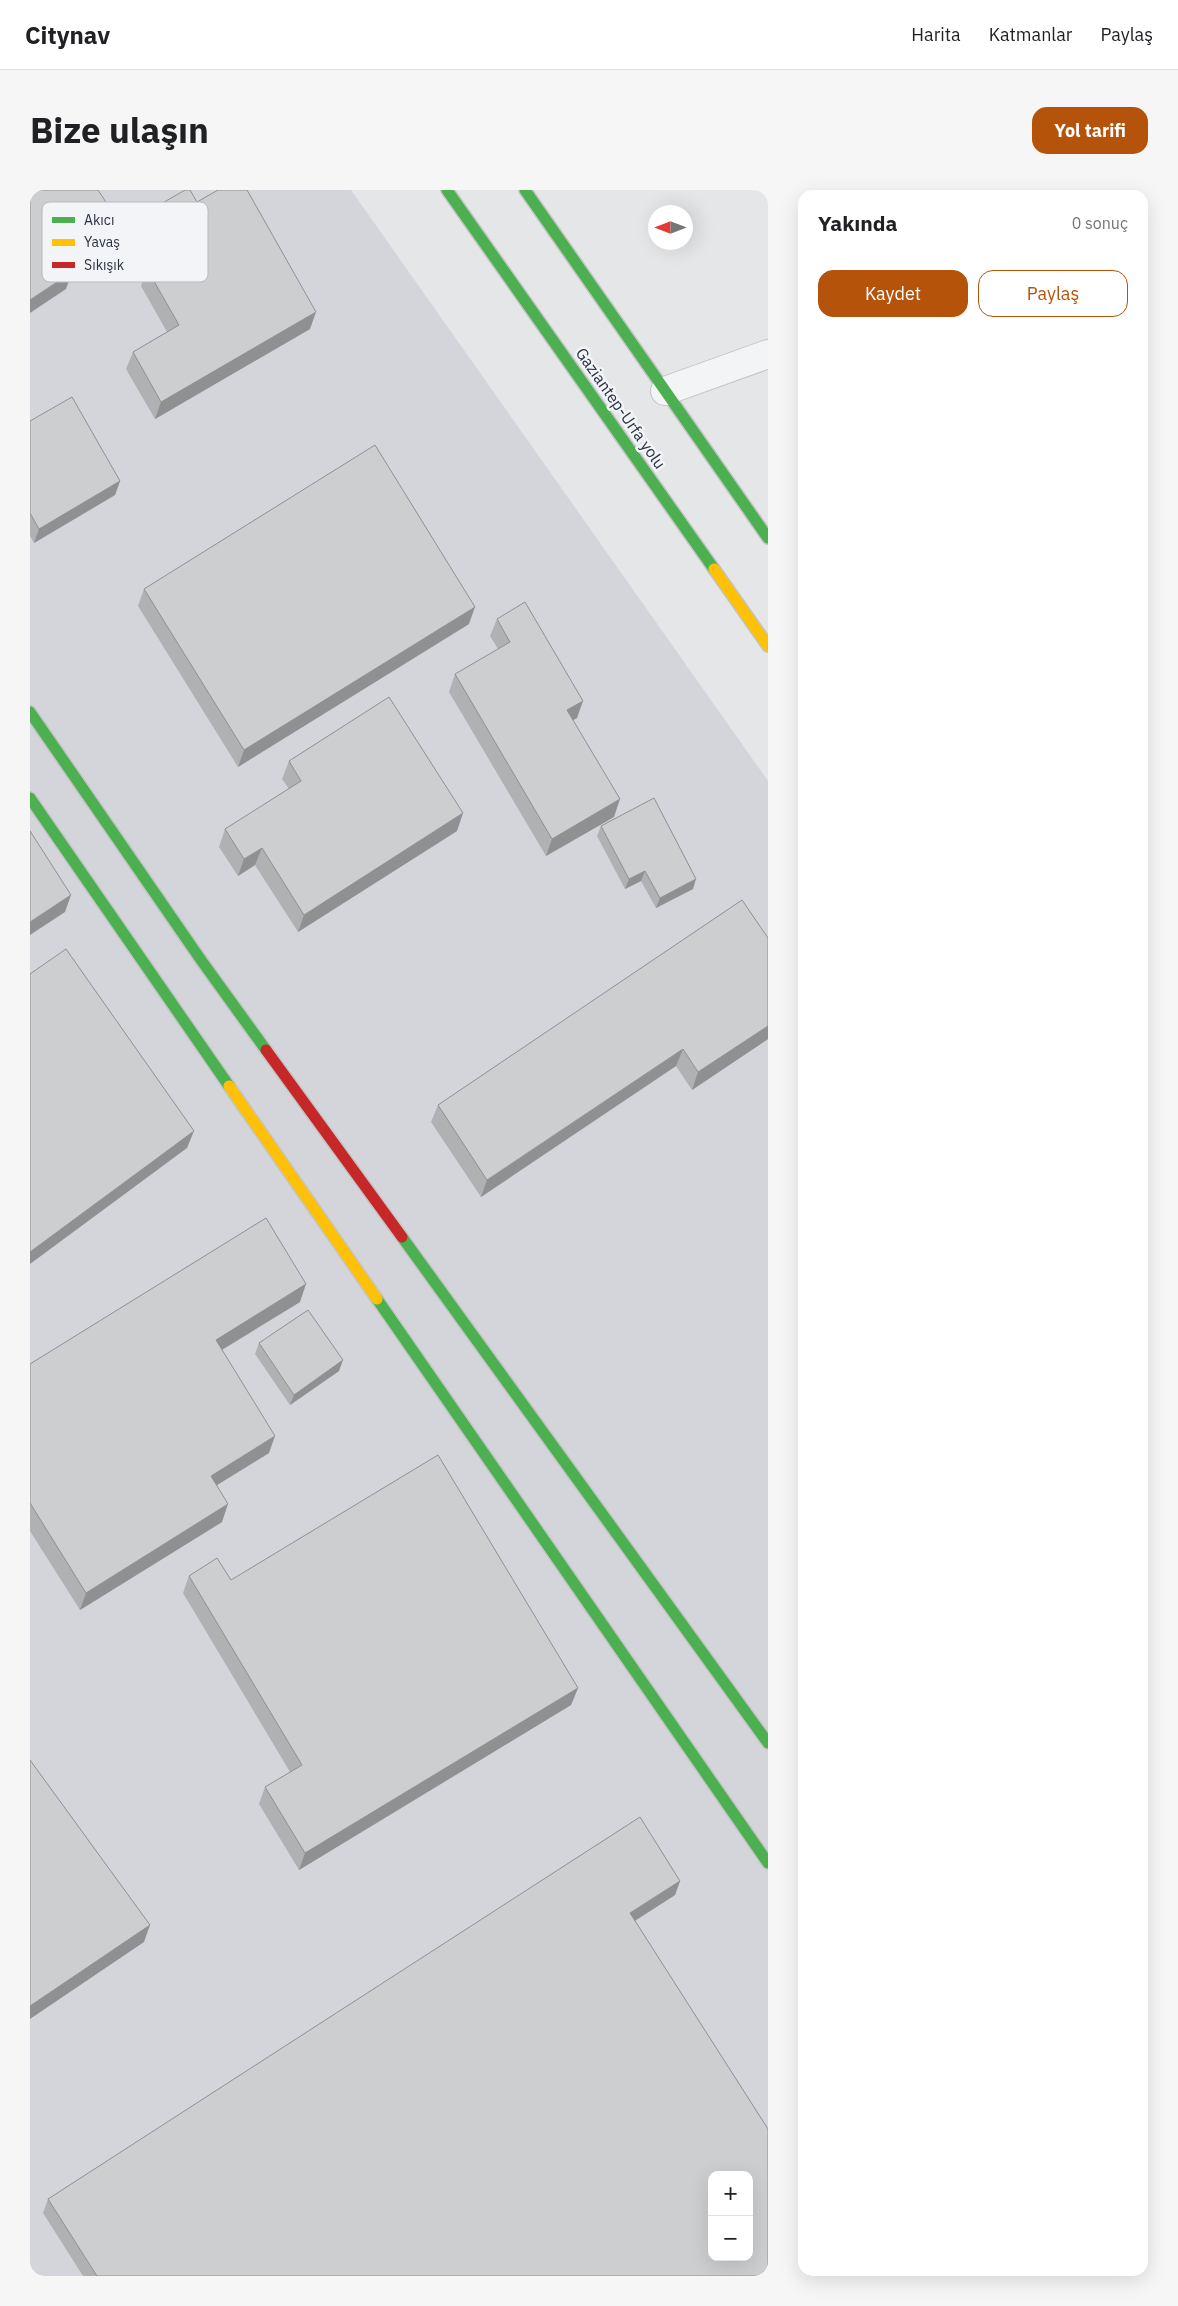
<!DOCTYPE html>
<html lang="tr">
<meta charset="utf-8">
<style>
body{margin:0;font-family:"IBM Plex Sans",sans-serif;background:#f6f6f6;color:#202124}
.controls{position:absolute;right:15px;bottom:15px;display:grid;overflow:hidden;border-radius:10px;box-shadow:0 5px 20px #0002}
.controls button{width:45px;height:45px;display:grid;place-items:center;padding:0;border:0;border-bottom:1px solid #e0e0e0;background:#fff;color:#202124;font:25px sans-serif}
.compass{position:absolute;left:618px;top:15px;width:45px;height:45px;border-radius:50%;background:#fff;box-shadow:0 5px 20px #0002;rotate:270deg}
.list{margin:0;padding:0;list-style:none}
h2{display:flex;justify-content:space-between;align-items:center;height:65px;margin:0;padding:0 20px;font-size:21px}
h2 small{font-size:16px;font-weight:400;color:#757577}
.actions{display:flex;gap:10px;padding:15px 20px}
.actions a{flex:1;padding:11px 0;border:1px solid #b45309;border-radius:15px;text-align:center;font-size:18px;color:#b45309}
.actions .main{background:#b45309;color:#fff}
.map{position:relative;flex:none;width:738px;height:2086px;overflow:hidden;border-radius:15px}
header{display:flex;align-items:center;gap:30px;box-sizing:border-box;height:70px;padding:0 25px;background:#fff;border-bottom:1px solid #e0e0e0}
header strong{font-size:24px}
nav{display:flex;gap:28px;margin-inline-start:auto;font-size:18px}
.intro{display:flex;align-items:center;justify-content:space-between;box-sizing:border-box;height:120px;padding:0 30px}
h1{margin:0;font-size:35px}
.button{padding:12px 22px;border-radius:15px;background:#b45309;color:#fff;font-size:18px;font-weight:700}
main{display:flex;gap:30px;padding:0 30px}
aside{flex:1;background:#fff;border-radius:15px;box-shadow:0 5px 20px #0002}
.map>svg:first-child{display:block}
</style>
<header>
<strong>Citynav</strong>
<nav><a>Harita</a><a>Katmanlar</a><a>Paylaş</a></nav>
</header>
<div class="intro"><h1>Bize ulaşın</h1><a class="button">Yol tarifi</a></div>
<main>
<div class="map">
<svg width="738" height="2086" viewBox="0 0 738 2086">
<rect width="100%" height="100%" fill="#e4e6e8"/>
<path fill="#d3d5db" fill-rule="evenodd" d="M0,0H321L738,591V2086H0ZM682,1985H719V2067H682Z"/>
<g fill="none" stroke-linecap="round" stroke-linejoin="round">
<defs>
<polyline id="street" points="635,201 738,164"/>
<g id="fast">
<polyline points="417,0 684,379"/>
<polyline points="495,0 738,348"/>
<polyline points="0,522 171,770 236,860"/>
<polyline points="0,608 199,896"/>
<polyline points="372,1047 738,1553"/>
<polyline points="347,1109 738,1673"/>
</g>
<g id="slow">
<polyline points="684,379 738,456"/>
<polyline points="199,896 347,1109"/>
</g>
<polyline id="jam" points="236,860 372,1047"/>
</defs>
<use href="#street" stroke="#c2c4c6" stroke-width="30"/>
<use href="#fast" stroke="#c2c4c6" stroke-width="14"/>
<use href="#slow" stroke="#c2c4c6" stroke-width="14"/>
<use href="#jam" stroke="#c2c4c6" stroke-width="14"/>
<use href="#street" stroke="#f3f4f5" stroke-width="28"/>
<use href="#fast" stroke="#4caf50" stroke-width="11"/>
<use href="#slow" stroke="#ffc107" stroke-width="11"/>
<use href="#jam" stroke="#c62828" stroke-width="11"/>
</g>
<g fill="#afb1b3">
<polygon points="167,12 280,139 125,229 96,179 103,162 137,142 111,96 117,79 123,76 103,43 110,26"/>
<polygon points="0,231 90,291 85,305 4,353 0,346"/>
<polygon points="114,399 439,434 208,577 108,416"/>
<polygon points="467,429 547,528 543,530 584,627 516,666 419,502 425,484 468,459 460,446"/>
<polygon points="259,571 427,641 268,742 225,675 208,686 189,657 195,639 259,599 252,589"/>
<polygon points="571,636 663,699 626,718 611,691 595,699 567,646"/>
<polygon points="738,748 738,849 662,900 646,876 451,1007 401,932 408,915"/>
<polygon points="270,1112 192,1160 239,1263 187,1295 192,1332 50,1420 0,1341 0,1174"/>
<polygon points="229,1153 309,1181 260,1215 225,1164"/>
<polygon points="159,1386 548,1498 541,1515 269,1680 229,1614 235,1597 260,1582 153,1403"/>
<polygon points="650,1691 645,1705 605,1731 738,2086 53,2086 13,2023 18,2009"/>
</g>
<g fill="#8f9092">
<polygon points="89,32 82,49 27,86 34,68"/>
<polygon points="42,82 36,99 0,123 0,110"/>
<polygon points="286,122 280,139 125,229 131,212"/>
<polygon points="90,291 85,305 4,353 9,339"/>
<polygon points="445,417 439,434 208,577 214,560"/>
<polygon points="553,511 547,528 531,537 537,520"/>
<polygon points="590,609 584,627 516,666 522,649"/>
<polygon points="433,623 427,641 268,742 274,725"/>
<polygon points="232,658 225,675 208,686 214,669"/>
<polygon points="615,681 611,691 595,699 599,689"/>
<polygon points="666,689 663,699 626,718 630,708"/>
<polygon points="41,705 35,722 0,745 0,732"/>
<polygon points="738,836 738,849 662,900 668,882"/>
<polygon points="653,859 646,876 451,1007 457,990"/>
<polygon points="164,941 157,958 0,1074 0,1062"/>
<polygon points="276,1094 270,1112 180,1167 186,1150"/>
<polygon points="313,1170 309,1181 260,1215 264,1205"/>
<polygon points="245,1246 239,1263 174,1303 181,1286"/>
<polygon points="198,1314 192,1332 50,1420 56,1403"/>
<polygon points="548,1498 541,1515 269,1680 275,1663"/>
<polygon points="650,1691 645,1705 595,1737 600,1723"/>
<polygon points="120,1735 114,1752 0,1829 0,1816"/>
</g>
<g fill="#ccced0" stroke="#8f9092" fill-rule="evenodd">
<polygon points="0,0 68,0 89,32 34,68 42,82 0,110"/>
<polygon points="155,0 160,0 167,12 188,0 217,0 286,122 131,212 103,162 149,135 117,79 135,69 110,26"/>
<polygon points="42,207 90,291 9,339 0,323 0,231"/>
<polygon points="345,255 445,417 214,560 114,399"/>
<polygon points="495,412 553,511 537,520 590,609 522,649 425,484 480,452 467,429"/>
<polygon points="359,507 433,623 274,725 232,658 214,669 195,639 271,591 259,571"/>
<polygon points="624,608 666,689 630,708 615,681 599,689 571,636"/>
<polygon points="0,641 41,705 0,732"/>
<polygon points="712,710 738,748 738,836 668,882 653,859 457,990 408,915"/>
<polygon points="36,759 164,941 0,1062 0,784"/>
<polygon points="236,1028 276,1094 186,1150 245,1246 181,1286 198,1314 56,1403 0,1313 0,1174"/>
<polygon points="278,1120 313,1170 264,1205 229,1153"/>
<polygon points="408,1265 548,1498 275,1663 235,1597 272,1575 159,1386 187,1368 201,1390"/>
<polygon points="0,1570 120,1735 0,1816"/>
<path d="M610,1627L650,1691L600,1723L738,1939V2086H67L18,2009ZM682,1985H719V2067H682Z"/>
</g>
<g text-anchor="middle" stroke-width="5" stroke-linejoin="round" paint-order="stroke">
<g font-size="16" fill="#2c3240" stroke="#f2f4f7">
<text transform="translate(591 218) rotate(55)" y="6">Gaziantep-Urfa yolu</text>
</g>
</g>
<rect x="12" y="12" width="166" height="80" rx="8" fill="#f2f4f7" stroke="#b7bac0" stroke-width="1"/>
<rect x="22" y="27" width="23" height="6" fill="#4caf50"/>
<rect x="22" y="49" width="23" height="7" fill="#ffc107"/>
<rect x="22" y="72" width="23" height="6" fill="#c62828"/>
<g font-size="14" fill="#2c3240">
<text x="54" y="35">Akıcı</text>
<text x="54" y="57">Yavaş</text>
<text x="54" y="80">Sıkışık</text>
</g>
</svg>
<div class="controls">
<button>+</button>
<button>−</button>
</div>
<svg class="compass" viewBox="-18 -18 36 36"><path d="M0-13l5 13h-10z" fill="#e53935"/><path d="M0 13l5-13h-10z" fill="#757577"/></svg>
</div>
<aside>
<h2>Yakında<small>0 sonuç</small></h2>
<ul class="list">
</ul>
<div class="actions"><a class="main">Kaydet</a><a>Paylaş</a></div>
</aside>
</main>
